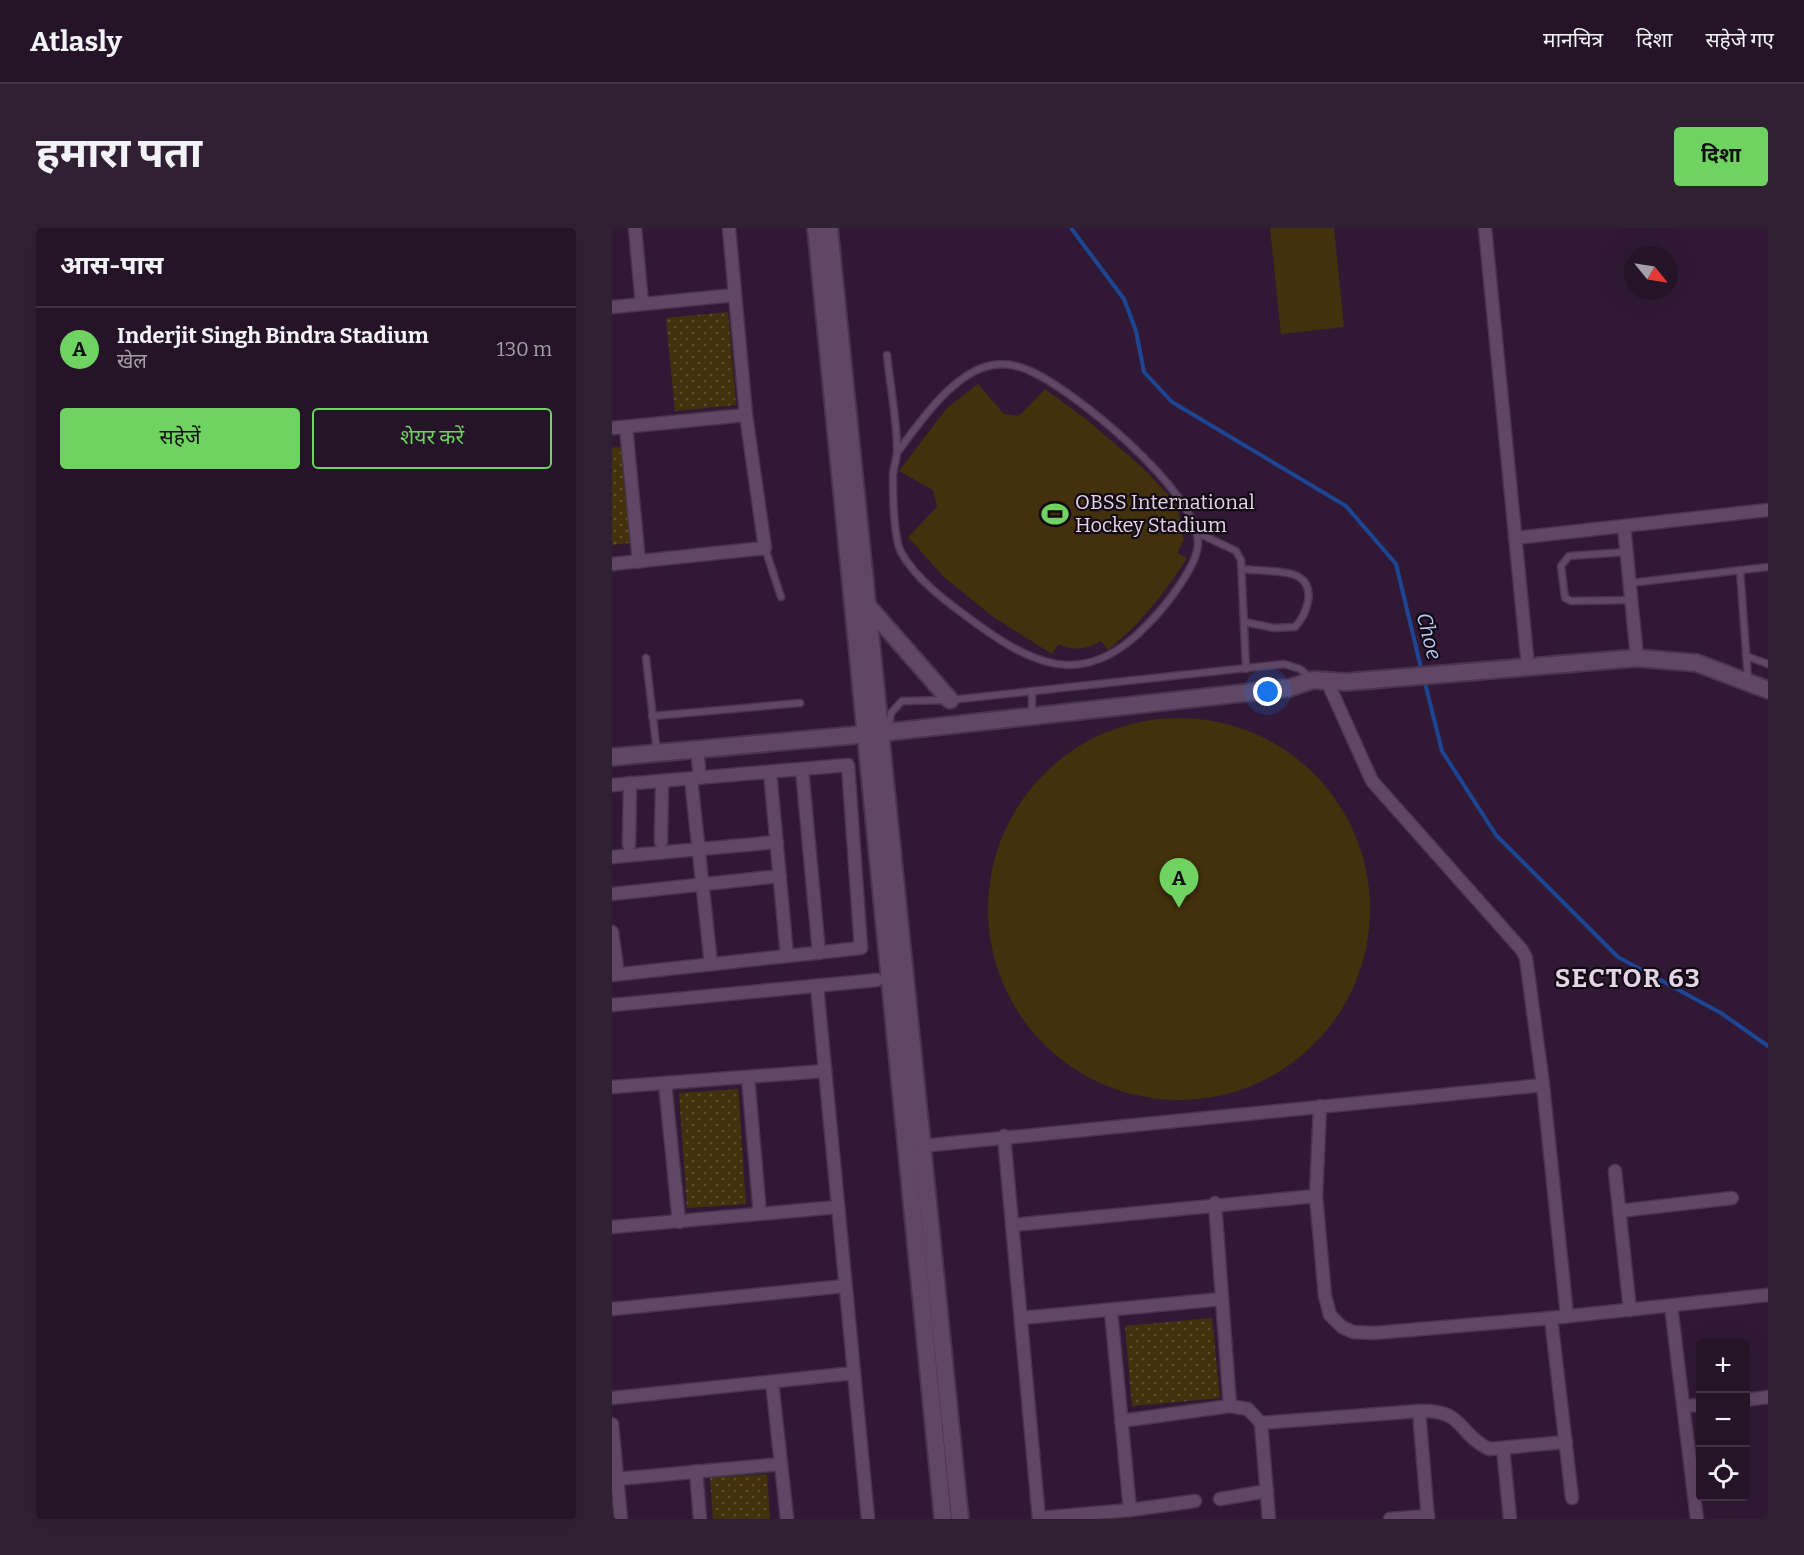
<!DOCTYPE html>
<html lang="hi">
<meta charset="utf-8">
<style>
body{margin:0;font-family:Bitter,"Noto Sans Devanagari",serif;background:#312034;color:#f1f3f6}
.controls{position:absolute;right:18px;bottom:18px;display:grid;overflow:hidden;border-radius:6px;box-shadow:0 6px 24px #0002}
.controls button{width:54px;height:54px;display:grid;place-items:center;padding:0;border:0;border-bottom:2px solid #423245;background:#251328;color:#f1f3f6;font:30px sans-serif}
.compass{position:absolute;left:1012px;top:18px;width:54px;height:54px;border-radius:50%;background:#251328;box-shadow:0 6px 24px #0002;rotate:120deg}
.you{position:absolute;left:656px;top:464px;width:21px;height:21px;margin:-15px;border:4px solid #fff;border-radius:50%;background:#1a73e8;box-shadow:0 0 0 9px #1a73e833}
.badge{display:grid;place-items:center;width:39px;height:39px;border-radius:50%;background:#6ed360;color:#111;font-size:20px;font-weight:700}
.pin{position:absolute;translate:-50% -50px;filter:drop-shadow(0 2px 3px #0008)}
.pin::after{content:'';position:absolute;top:32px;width:21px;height:18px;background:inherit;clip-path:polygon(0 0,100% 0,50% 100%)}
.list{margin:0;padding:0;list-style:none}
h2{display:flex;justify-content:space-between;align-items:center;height:78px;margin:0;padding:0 24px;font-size:26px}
h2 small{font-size:20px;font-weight:400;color:#a39ea8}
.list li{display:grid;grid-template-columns:39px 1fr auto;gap:18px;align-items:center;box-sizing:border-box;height:84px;padding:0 24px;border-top:2px solid #423245}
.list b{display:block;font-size:22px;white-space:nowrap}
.list p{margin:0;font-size:20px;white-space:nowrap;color:#a39ea8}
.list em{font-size:20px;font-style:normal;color:#a39ea8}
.actions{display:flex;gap:12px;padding:18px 24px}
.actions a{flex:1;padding:14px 0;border:2px solid #6ed360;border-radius:6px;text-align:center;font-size:21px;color:#6ed360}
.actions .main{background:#6ed360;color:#111}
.icon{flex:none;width:33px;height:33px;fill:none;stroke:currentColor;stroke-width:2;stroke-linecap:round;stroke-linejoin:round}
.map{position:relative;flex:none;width:1156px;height:1291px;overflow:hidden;border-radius:6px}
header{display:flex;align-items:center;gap:36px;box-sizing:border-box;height:84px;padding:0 30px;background:#251328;border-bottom:2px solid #423245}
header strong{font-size:28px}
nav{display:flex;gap:33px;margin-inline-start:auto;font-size:21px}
.intro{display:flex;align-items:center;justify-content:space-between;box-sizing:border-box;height:144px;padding:0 36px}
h1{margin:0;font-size:42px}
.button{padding:15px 27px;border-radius:6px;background:#6ed360;color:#111;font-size:21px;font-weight:700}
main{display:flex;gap:36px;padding:0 36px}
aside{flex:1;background:#251328;border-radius:6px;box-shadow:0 6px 24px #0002}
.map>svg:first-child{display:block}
</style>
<header>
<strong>Atlasly</strong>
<nav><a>मानचित्र</a><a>दिशा</a><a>सहेजे गए</a></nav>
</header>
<div class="intro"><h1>हमारा पता</h1><a class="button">दिशा</a></div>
<main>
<aside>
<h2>आस-पास<small></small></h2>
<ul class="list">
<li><span class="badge">A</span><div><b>Inderjit Singh Bindra Stadium</b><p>खेल</p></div><em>130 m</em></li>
</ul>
<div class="actions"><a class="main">सहेजें</a><a>शेयर करें</a></div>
</aside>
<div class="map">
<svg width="1156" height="1291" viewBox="0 0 1156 1291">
<defs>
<pattern id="grass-dots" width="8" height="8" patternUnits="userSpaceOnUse" patternTransform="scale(1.5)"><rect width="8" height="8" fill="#43310d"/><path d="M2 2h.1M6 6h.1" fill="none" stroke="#5e4e30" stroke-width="1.8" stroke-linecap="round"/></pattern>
</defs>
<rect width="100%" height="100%" fill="#311935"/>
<g fill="url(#grass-dots)">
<polygon points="116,84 124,177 63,183 54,90"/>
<polygon points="9,219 19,315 0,317 0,220"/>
<polygon points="126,861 134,976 75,980 67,865"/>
<polygon points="600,1090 608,1170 520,1178 513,1098"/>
<polygon points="155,1246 158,1291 101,1291 98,1249"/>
</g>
<g fill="#43310d">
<polygon points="658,0 722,0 732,99 669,106"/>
<path d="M366,156L392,186L407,188L433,161L475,192L530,239L565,276L572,312L565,325L575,330C552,366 529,395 496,422L489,413C472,422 463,423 446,416L440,426L380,388L332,349L296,309L325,279L321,262L287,243L335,180Z"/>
<circle cx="567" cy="681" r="191"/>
</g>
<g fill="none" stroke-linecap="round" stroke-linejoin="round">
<g stroke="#1c4694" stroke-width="4">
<polyline points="459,0 512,71 524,103 532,144 560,174 734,278 784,336 810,444"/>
<polyline points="812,451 830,523 884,607 1006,729 1109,785 1156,818"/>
</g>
<defs>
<g id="lane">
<path d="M275,127C278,158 285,191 285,223C285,232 281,240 281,248C281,266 281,308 289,324C303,350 331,371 354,388C418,436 471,465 536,396C552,380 586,338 586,315C587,264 460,160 416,142C405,137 392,135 381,137C342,143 306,196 285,225"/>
<polyline points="584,304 624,323 629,332 634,441"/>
<polyline points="153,320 169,369"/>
<polyline points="1015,324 957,328 949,338 953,370 959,373 1019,372"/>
<path d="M631,341C644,343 677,342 687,349C705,361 694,387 683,399L662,400L633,394"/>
<polyline points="1128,342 1136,451"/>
<polyline points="1018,355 1156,339"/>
<polyline points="1134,428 1156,436"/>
<polyline points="34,430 45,525"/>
<polyline points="420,487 420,463"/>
<polyline points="40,488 188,475"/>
<polyline points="276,503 279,485 290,473 338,472 672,436 688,441 700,451"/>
</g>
<g id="street">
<polyline points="23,0 30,76"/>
<polyline points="873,0 916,439"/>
<polyline points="0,79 123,67"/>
<polyline points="14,199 27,334"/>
<polyline points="0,200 134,187"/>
<polyline points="1012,298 1025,430"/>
<polyline points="903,310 1156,282"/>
<polyline points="0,336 153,320 134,187 117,0"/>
<polyline points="715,453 760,553 910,722 914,730 931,857 955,1088"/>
<polyline points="85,521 88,550"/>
<polyline points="190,541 207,725"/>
<polyline points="158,544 175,728"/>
<polyline points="79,551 99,736"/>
<polyline points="0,557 236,537 249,720 0,747"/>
<polyline points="49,614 50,553"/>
<polyline points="17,617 18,555"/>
<polyline points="0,629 165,614"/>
<polyline points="0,666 168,648"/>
<polyline points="0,704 6,746"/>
<polyline points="205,758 256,1291"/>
<polyline points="0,777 265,752"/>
<polyline points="136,849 148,986"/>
<polyline points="53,855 67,994"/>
<polyline points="0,859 213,843"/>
<polyline points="708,878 704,968 713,1068 718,1087 730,1099 741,1104 762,1105 939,1090 1156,1067"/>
<polyline points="392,908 427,1291"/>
<polyline points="309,918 931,857"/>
<polyline points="1003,943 1018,1082"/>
<polyline points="603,975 618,1178"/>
<polyline points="1007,983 1120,970"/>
<polyline points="400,997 704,968"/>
<polyline points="0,999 226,979"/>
<polyline points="1059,1078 1085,1291"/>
<polyline points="0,1081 233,1058"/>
<polyline points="499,1083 518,1282"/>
<polyline points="409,1090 610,1071"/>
<polyline points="939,1090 960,1270"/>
<polyline points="160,1154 175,1291"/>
<polyline points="0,1170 242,1145"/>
<polyline points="1134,1172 1156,1169"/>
<polyline points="1072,1178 1088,1177"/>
<polyline points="509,1193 618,1178 636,1181 649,1195"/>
<polyline points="0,1196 9,1291"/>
<polyline points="891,1220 898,1291"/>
<polyline points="84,1243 88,1291"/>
<polyline points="5,1251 169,1236"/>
<polyline points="608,1271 655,1263"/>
<polyline points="427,1290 518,1282 583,1273"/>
<polyline points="657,1291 649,1195 807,1183"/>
<polyline points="778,1291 816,1288"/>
<path d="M816,1291L807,1183C852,1181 845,1205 877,1221L954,1214"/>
</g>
<g id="secondary">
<polyline points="204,0 331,1291"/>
<polyline points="217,0 348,1291"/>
<polyline points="254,376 338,472"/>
<polyline points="0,529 267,505 677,460 701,452 734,454 1025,430 1085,435 1156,462"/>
</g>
</defs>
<use href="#lane" stroke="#49354c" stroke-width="9"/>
<use href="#street" stroke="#49354c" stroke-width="15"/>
<use href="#secondary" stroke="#49354c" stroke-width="20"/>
<use href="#lane" stroke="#614766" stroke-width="6"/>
<use href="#street" stroke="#614766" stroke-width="12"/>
<use href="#secondary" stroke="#614766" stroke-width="16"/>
</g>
<defs>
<symbol id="stadium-bare" viewBox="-9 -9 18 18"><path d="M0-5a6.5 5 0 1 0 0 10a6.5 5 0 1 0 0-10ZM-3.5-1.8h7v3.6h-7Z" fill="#6ed360" stroke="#130915" stroke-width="2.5" paint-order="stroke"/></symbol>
</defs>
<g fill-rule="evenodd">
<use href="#stadium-bare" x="424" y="267" width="38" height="38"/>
</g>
<g text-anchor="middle" stroke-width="4.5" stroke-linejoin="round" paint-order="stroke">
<g font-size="20" fill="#e3d4e6" stroke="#130915" text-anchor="start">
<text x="463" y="281">OBSS International<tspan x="463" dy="23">Hockey Stadium</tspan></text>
</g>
<g font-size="21" font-style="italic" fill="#b2cbf6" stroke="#130915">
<text transform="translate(817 408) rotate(76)" y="7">Choe</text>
</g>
<g font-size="26" font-weight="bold" letter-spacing="1.5" fill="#e3d4e6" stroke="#130915">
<text x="1016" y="759">SECTOR 63</text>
</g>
</g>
</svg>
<div class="controls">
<button>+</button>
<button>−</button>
<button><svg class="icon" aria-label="locate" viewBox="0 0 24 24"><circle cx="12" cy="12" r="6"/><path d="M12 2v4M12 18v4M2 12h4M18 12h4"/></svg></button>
</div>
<svg class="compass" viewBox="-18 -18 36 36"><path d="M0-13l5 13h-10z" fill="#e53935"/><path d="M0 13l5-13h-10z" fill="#a39ea8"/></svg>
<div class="you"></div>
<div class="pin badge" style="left:567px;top:680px">A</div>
</div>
</main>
